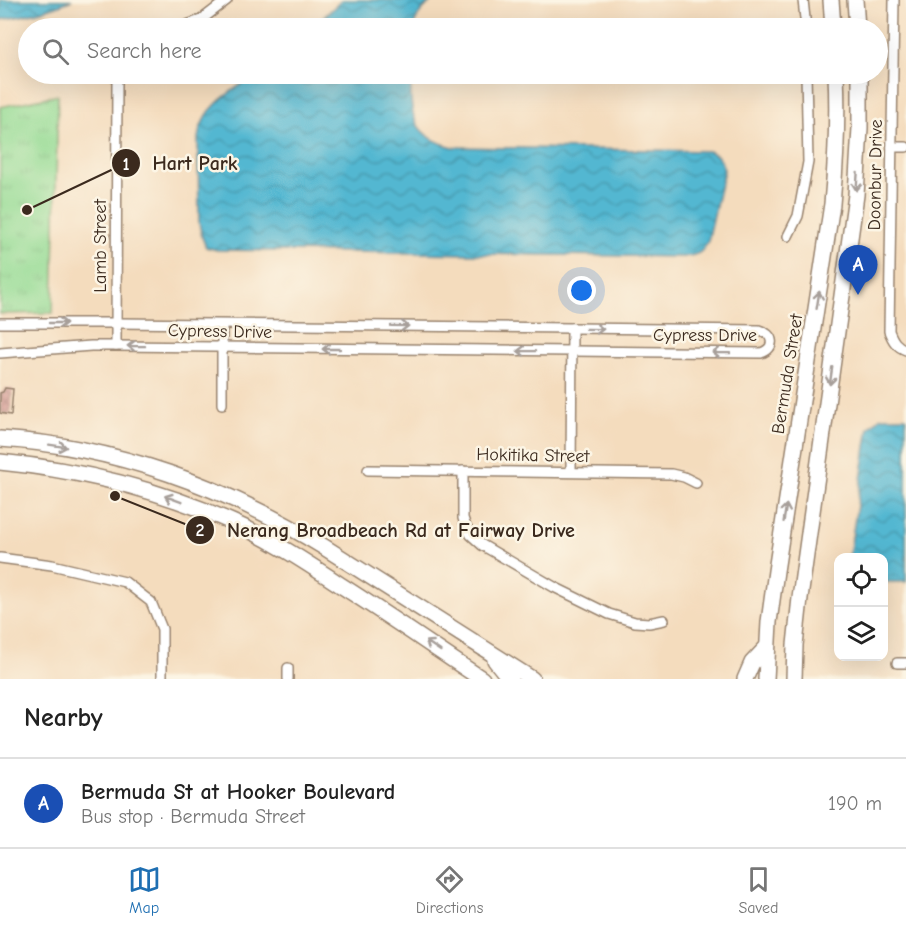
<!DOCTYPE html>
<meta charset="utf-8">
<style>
body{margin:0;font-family:"Comic Neue",sans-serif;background:#f2f2f2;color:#222}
.controls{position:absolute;right:18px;bottom:18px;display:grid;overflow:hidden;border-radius:12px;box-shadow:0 6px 24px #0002}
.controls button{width:54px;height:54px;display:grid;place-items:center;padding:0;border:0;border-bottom:2px solid #e0e0e0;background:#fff;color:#222;font:30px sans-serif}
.you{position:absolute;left:582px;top:291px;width:21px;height:21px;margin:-15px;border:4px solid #fff;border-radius:50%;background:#1a73e8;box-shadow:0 0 0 9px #1a73e833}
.badge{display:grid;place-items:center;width:39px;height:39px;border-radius:50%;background:#1f6fb2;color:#fff;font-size:20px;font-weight:700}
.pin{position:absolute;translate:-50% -50px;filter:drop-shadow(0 2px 3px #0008)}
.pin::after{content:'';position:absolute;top:32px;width:21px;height:18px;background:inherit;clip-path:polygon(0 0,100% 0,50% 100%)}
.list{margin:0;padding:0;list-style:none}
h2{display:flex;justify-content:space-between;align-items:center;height:78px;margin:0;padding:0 24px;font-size:26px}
h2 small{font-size:20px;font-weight:400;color:#767676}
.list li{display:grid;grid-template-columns:39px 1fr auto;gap:18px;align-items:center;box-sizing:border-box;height:90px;padding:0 24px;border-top:2px solid #e0e0e0}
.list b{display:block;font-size:22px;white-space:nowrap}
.list p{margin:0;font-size:20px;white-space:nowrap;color:#767676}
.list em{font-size:20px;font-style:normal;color:#767676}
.icon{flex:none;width:33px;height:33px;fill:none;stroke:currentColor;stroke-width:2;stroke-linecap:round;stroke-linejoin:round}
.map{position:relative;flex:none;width:906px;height:679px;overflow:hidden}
.search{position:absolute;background:#fff;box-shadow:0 6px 24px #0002;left:18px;right:18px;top:18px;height:66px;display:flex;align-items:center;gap:15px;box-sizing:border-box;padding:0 21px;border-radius:33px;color:#767676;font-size:22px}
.sheet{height:168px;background:#fff}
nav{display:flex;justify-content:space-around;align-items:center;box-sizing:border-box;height:84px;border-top:2px solid #e0e0e0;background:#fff;font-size:16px;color:#767676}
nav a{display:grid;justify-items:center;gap:3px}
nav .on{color:#1f6fb2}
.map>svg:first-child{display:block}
</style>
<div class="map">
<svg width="906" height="679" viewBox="0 0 906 679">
<defs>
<pattern id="park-tufts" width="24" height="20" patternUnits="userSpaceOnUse" patternTransform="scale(1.5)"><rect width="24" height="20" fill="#95db94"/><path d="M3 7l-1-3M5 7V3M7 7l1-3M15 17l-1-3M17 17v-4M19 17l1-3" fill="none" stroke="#81bc7f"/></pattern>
<pattern id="water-waves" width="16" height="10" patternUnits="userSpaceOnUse" patternTransform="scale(1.5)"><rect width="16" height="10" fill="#53b7d1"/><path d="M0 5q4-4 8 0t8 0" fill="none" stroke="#4695a9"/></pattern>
<pattern id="building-cross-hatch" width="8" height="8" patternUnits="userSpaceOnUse" patternTransform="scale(1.5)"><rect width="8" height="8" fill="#d7a098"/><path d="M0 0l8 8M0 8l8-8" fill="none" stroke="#b0837b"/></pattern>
</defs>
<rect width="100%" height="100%" fill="#fcf5e5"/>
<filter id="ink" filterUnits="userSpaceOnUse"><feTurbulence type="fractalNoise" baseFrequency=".0167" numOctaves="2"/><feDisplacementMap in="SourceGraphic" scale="12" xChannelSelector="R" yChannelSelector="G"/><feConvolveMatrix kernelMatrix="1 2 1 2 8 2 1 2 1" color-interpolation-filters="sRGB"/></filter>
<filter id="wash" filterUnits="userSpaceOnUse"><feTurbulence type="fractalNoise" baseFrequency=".008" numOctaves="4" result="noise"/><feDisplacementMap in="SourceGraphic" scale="24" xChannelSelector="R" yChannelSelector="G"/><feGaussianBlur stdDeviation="1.35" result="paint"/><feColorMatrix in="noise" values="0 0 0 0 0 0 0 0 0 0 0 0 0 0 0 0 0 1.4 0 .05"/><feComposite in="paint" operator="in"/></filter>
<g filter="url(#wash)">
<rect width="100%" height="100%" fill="#f4dcbd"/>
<polygon fill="url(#park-tufts)" stroke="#688259" stroke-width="1.5" points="58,95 53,313 0,314 0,107"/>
<g fill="url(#water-waves)" stroke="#477078" stroke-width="1.5">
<path d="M0,0H72C49,10 24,16 0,20Z"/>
<path d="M342,0H435C421,8 418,14 413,28H312Z"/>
<path d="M257,74H411C410,113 410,136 453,147L708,151C719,155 721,159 724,170L708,241C702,254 697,255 683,257L217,250L206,247L202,237L199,223L198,138C202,107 233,90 257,74Z"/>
<polygon points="881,417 906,417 906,582 884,582 884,558 849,557 869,428"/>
</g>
<g id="blocks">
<polygon fill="url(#building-cross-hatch)" points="5,388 13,389 11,415 0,413 0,393 3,392"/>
</g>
</g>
<g filter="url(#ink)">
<use href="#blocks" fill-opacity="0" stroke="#98836e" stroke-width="1.5"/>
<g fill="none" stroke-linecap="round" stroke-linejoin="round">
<defs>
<g id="street">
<polyline points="803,0 806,28"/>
<path d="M894,0L889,331C893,341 896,346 906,350"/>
<polyline points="179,28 201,20 227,0"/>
<polyline points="892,147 906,147"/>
<polyline points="788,236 798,216 808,162 806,74"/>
<path d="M0,323H116L759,330C774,334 776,348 761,353L116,346H91L0,353"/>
<polyline points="116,346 117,74"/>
<polyline points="222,404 222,325"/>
<polyline points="368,470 671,474 684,477 696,483"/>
<polyline points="463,471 463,518 466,527 471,535 482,545 554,587 609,614 635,622 649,623 664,620"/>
<polyline points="571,472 572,328"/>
<polyline points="0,558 52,565 125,582 151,602 162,629 162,679"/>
<polyline points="897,663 906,663"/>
<polyline points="288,679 288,668"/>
</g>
<g id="primary">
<polyline points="831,0 833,28"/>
<polyline points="855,0 857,28"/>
<path d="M0,439C115,446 226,487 324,547L532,679"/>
<path d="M0,462C81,470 158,489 232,522C271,539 307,563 342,586C389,616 435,648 482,679"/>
<polyline points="495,660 510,679"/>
<polyline points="745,679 752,663 767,647"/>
<path d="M766,679L769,622L776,571L832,204C836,161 838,117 836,74"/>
<polyline points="794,679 795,645 800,598 856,195 860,128 860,74"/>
</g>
</defs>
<use href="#street" stroke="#98836e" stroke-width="12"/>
<use href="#primary" stroke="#98836e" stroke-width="18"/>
<use href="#street" stroke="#fff" stroke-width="9"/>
<use href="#primary" stroke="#fff" stroke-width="15"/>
</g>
<defs><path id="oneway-shaft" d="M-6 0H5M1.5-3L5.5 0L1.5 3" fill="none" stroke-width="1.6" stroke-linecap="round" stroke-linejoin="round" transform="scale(1.5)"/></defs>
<g stroke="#a79f9a">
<use href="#oneway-shaft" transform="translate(857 182) rotate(94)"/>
<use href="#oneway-shaft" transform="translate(818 300) rotate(-81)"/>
<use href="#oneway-shaft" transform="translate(58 323)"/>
<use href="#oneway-shaft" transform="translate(400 326) rotate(1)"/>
<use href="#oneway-shaft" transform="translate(595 329) rotate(1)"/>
<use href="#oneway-shaft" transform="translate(136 346) rotate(-179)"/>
<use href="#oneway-shaft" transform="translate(331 349) rotate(-180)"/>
<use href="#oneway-shaft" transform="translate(526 351) rotate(-179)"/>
<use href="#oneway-shaft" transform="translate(721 353) rotate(-179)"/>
<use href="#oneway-shaft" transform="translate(831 376) rotate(98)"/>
<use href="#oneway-shaft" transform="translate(58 446) rotate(9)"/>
<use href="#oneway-shaft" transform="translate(173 499) rotate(-160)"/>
<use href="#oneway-shaft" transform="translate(785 513) rotate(-81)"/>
<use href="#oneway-shaft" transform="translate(433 646) rotate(-146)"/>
</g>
</g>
<g text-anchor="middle" stroke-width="5" stroke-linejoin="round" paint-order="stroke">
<g font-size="18" fill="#3b2a1e" stroke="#fcf5e5">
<text transform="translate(875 175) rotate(-89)" y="6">Doonbur Drive</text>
<text transform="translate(100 246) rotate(-90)" y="6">Lamb Street</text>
<text transform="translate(220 331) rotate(1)" y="6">Cypress Drive</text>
<text x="705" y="341">Cypress Drive</text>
<text transform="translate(787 374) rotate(-81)" y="6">Bermuda Street</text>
<text transform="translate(533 455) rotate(1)" y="6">Hokitika Street</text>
</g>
</g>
<path fill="none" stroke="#3b2a1e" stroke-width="2" d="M27 210L126 163M115 496L200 530"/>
<g fill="#3b2a1e" stroke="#fcf5e5" stroke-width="2">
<circle cx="27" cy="210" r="6"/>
<circle cx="115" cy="496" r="6"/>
<circle cx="126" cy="163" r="15"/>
<circle cx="200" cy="530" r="15"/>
</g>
<g font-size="18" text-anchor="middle" font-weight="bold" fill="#fff">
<text x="126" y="170">1</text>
<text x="200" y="536">2</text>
</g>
<g font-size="20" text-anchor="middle" font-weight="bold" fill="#3b2a1e" stroke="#fcf5e5" stroke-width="5" stroke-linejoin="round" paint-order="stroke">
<text x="195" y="170">Hart Park</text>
<text x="401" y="537">Nerang Broadbeach Rd at Fairway Drive</text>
</g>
</svg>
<div class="controls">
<button><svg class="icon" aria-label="locate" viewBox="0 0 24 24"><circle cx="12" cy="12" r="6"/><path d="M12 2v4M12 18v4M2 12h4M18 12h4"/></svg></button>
<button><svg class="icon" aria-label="layers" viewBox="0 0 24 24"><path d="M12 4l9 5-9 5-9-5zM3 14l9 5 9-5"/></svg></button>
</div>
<div class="you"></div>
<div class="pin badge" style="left:858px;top:295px;background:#1a4fb4">A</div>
<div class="search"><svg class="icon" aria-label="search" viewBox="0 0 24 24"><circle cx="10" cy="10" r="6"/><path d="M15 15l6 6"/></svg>Search here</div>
</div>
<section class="sheet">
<h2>Nearby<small></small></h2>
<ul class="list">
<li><span class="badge" style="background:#1a4fb4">A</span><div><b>Bermuda St at Hooker Boulevard</b><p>Bus stop · Bermuda Street</p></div><em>190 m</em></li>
</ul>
</section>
<nav>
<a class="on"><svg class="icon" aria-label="map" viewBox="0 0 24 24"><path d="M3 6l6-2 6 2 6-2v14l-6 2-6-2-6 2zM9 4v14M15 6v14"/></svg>Map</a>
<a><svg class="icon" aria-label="directions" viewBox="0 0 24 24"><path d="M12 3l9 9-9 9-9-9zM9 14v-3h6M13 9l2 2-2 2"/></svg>Directions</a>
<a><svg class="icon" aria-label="saved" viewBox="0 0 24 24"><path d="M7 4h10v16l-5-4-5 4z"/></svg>Saved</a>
</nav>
